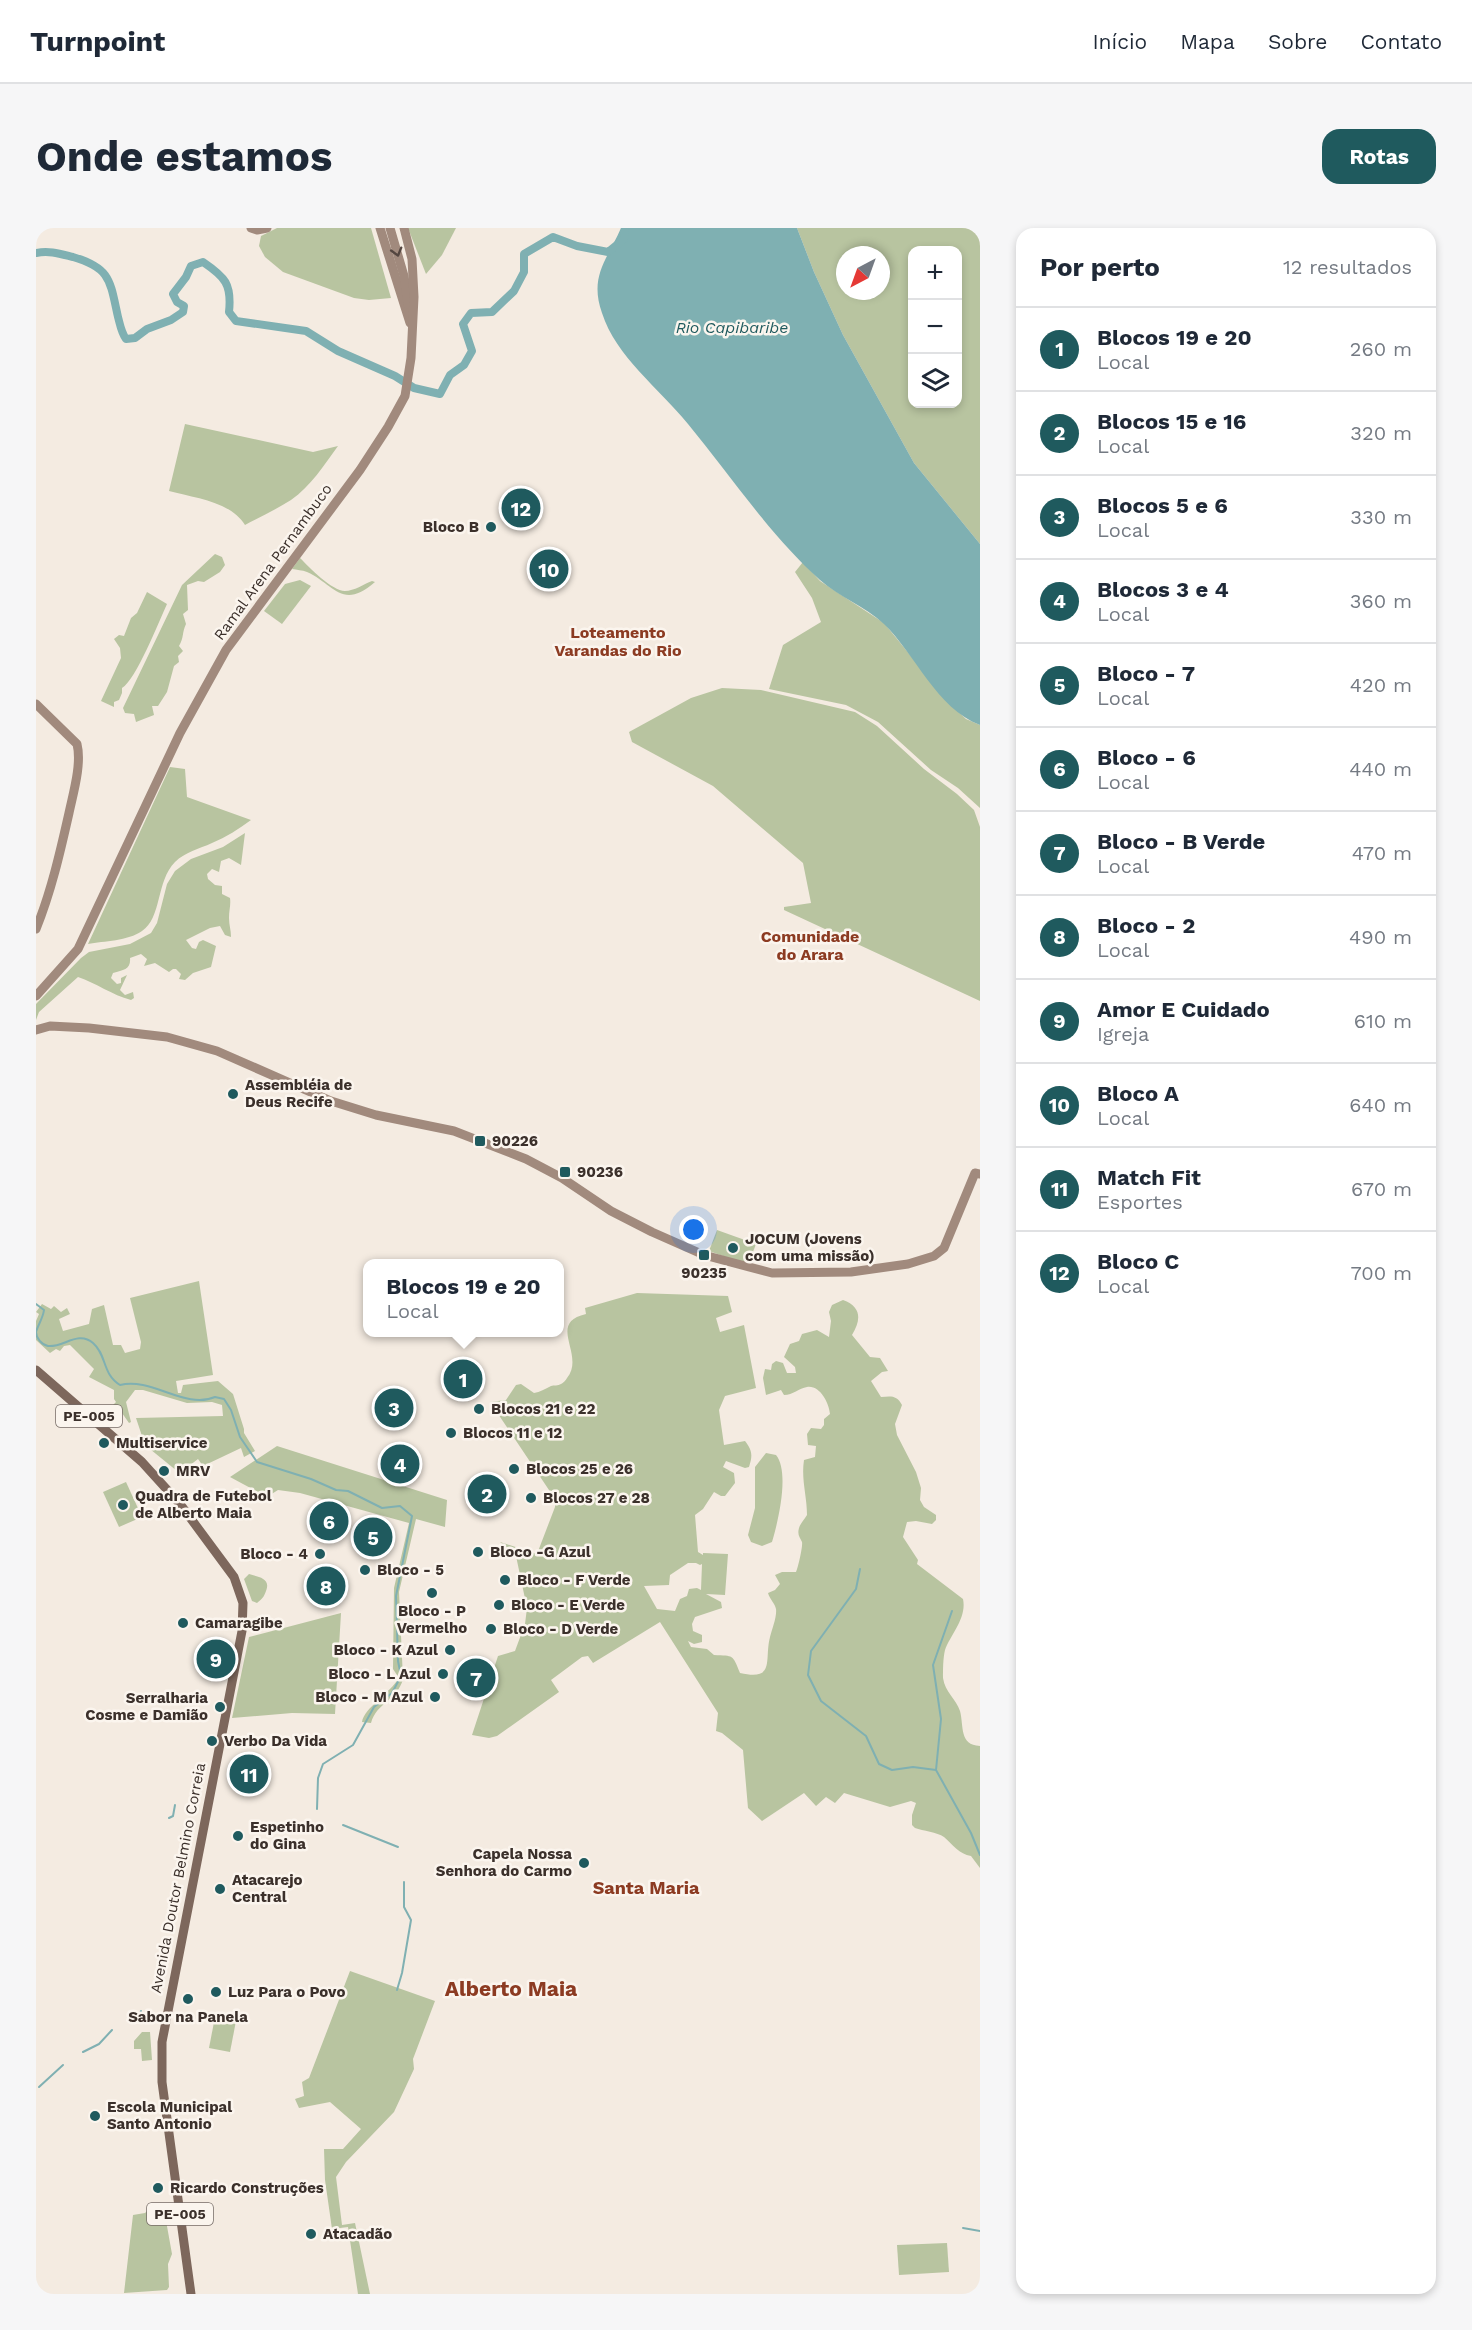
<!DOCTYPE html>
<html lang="pt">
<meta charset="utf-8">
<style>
body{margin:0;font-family:"Work Sans",sans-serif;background:#f6f6f7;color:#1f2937}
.controls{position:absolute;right:18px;top:18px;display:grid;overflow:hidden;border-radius:12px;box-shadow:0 3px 9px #0003}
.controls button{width:54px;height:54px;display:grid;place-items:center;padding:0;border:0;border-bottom:2px solid #e0e1e3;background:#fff;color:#1f2937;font:30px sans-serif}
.compass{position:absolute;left:800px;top:18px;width:54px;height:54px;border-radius:50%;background:#fff;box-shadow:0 3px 9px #0003;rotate:221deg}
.you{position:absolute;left:658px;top:1002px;width:21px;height:21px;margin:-15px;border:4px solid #fff;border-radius:50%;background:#1a73e8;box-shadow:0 0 0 9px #1a73e833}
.badge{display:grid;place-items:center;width:39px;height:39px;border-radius:50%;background:#1f5a5e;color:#fff;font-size:20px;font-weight:700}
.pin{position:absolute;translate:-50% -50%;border:3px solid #fff;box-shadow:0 2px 6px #0006}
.popup{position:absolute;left:327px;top:1031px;width:201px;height:78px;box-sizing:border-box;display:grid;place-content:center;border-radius:12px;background:#fff;filter:drop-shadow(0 2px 4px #0005);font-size:20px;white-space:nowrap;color:#747a83}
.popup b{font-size:22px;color:#1f2937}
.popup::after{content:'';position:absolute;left:50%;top:100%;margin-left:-12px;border:12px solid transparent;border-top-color:#fff}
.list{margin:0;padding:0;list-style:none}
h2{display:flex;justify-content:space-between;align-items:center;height:78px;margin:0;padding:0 24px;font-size:26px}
h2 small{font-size:20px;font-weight:400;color:#747a83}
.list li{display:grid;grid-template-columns:39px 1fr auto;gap:18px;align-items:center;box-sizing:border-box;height:84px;padding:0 24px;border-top:2px solid #e0e1e3}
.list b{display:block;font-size:22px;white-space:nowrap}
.list p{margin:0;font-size:20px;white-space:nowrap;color:#747a83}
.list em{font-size:20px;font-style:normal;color:#747a83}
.icon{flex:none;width:33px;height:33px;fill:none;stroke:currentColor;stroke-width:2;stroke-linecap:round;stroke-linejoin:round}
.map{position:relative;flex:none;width:944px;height:2066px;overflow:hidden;border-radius:18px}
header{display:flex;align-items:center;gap:36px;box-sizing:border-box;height:84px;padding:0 30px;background:#fff;border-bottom:2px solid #e0e1e3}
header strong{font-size:28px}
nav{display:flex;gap:33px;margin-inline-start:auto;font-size:21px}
.intro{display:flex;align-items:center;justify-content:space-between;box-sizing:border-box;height:144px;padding:0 36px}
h1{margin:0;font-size:42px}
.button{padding:15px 27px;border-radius:18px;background:#1f5a5e;color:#fff;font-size:21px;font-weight:700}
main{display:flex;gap:36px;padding:0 36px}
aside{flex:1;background:#fff;border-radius:18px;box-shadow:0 3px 9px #0003}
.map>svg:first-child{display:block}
</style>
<header>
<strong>Turnpoint</strong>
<nav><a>Início</a><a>Mapa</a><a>Sobre</a><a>Contato</a></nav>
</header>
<div class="intro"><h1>Onde estamos</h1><a class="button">Rotas</a></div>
<main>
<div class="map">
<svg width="944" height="2066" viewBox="0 0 944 2066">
<rect width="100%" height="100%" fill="#f4ebe1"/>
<g fill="#b8c4a0" fill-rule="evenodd">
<polygon points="241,0 335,0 355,70 333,72 318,70 247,44 229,29 223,18 225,8"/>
<polygon points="372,0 420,0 406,27 390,46"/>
<path d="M761,0H944V316L878,235L807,107L778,44ZM876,22H922V176H876ZM809,27H845V63H809Z"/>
<path d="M149,196L277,224L302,218C288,237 275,258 255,272C241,281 224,289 209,297C194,273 158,270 133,263Z"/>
<path d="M179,326L186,329L189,337L184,344L168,354L162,353L151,357L152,382L147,386L150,396C146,404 148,410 143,418L147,423L142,428L143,434L138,438L131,464L122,478H116L118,487L100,494L98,486L89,485L87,480L146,357Z"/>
<path d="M264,330C273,339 296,363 309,363C318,363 328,356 336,353L339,354C306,383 298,356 271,344C266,342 261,342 256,341Z"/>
<polygon points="767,334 784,353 848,395 914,476 930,491 944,497 944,580 922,560 895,542 842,494 810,477 733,461 747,417 785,394 776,370 759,344"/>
<polygon points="264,352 275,358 246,396 228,383 249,356"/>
<path d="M111,364L131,376C123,393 100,452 86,460V465L83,472L78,474V479L65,473L85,430L84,420L78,411L83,407L88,408L95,390L101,385Z"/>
<polygon points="686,460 725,462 819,484 841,498 888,541 921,566 938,582 944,599 944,773 748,682 748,679 775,675 767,635 677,558 596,514 593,504 655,470"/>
<path d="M134,539L149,541L151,569L215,592C203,601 190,609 176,615C163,621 149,624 139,634C120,653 126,690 106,703C92,713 68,713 52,716Z"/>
<path d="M209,605L205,637L193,630L185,633L183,644L176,641L171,646L172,651L179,657L186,658V666L194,670C195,677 193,682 193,690C193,697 195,702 195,709L189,707L184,698L174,700L150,712L156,720L160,721L163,714L167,712L180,718L175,739L157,745L149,752L143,751L145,746L140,741H137L133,744L119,735L108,738L111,731L105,726L94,730C95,741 88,742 77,745L75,750L81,756L85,755V750L91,747L84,762L89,767L97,764L98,770L95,772C76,767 60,755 42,749L3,784L0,792V776L45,730L53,724L94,716L115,705L121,695L131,656L139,643L155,631L187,619Z"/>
<polygon points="681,1002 720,1016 712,1037 673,1023"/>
<polygon points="163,1053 177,1147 140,1153 142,1165 145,1165 147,1157 182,1153 197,1166 208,1201 208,1205 219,1223 208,1229 205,1220 167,1238 162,1231 149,1241 141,1243 109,1217 100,1190 187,1188 186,1177 176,1174 151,1175 107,1162 99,1162 90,1174 95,1194 93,1195 86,1185 80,1189 75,1179 80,1174 78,1171 78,1162 53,1149 58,1141 34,1117 28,1118 24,1123 20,1121 14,1125 0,1112 0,1093 3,1086 0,1084 6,1076 15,1081 18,1078 25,1084 31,1080 34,1086 23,1091 27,1103 53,1096 56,1081 68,1077 77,1117 85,1117 89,1125 104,1121 105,1114 94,1070"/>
<path d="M601,1065L692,1068L696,1084L680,1090L684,1104L708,1097L720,1160L689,1168L683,1182L688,1217L709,1213C716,1222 717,1227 713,1239L709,1240L690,1233L687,1239L698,1245L699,1255L689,1268H685L678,1264L667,1281L659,1287L662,1324L667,1327V1325L692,1326L689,1367L670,1366L685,1374L686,1380L659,1389L656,1396L657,1403L666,1407V1414L658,1416L652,1413L655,1419L671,1421L678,1427C698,1428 696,1426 704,1445C740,1453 728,1432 734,1409C736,1401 741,1389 740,1381C739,1375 734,1372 732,1365L739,1362L744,1356L739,1347L746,1344H760C762,1340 767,1318 766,1314C764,1309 761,1307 763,1300C764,1296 768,1292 771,1287C771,1268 765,1251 768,1232L779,1229L780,1218L772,1217L771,1206L775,1200L785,1201L788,1197V1191L794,1186C793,1175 784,1157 771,1159C763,1160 757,1167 748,1167L745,1162L730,1167L727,1150L729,1141L735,1142L736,1136L740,1133L747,1135L751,1145H760L759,1139L748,1129L754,1116L763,1113L766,1106L781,1102L793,1109L795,1093L793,1084L796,1077L807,1072C826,1079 825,1092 816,1107L834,1129L844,1130L852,1143L846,1144L835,1153L845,1169C855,1168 861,1167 866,1177L859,1196L861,1207L880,1244L885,1260L884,1272L888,1279L900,1287V1292L896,1296L880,1293L871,1294L867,1309L882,1332L881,1336L927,1371C931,1390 915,1406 909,1422C907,1430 907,1442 907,1450C909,1464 920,1471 924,1483C928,1498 923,1517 944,1518V1640L935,1628C923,1626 917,1617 908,1609C901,1604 887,1603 879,1600L876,1597V1587L880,1575L875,1573L854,1579L808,1565L799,1575L790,1569L780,1578L768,1565L726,1593L712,1580L707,1522L686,1505L680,1503L682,1485L624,1394L557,1435L552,1428L546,1429L515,1452L523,1464L461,1508L453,1510L436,1507L462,1428L479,1423L489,1396L491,1380L480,1328L464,1314L501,1326L519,1279V1271L454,1174L470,1172L480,1157L485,1156L498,1165C504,1164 509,1161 515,1158C518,1157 522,1158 525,1156C527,1155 530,1152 531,1150C550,1127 510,1095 550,1086L549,1080ZM652,1335H660L664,1337L666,1336L665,1362L661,1360L653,1361L651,1368L644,1371L639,1383L621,1381L608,1358L633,1357L634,1347Z"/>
<path d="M241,1218L411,1272L409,1299L380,1291L363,1364L367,1451C361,1473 341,1474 335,1495L326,1494C328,1480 354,1465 363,1450L357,1441L358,1360L373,1295L264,1265L242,1262L234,1267L222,1264L194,1249Z"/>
<path d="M730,1225L740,1227C754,1244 742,1294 736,1314L726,1318L715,1314L712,1307L719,1280V1239Z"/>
<polygon points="90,1254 106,1289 83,1299 67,1264"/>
<path d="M213,1346C223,1349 235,1350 230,1363C228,1369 226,1371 221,1375L216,1373L208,1351Z"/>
<polygon points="305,1385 299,1486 256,1485 196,1490 213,1409"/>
<polygon points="314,1743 399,1773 377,1831 378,1841 358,1884 310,1934 300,1949 306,1997 319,1995 334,2066 322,2066 312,1999 296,2001 289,1952 288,1921 307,1921 325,1901 294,1874 263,1880 259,1871 268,1868 266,1854 273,1850"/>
<polygon points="179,1789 200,1793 194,1824 173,1820"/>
<polygon points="106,1804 114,1804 116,1832 106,1833 105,1821 98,1821 98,1813"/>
<polygon points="127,1976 136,2026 132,2036 133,2059 131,2062 88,2065 97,1987 109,1985 116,1978"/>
<polygon points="911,2015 913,2044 863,2047 861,2017"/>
</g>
<path fill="#7fb0b2" d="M585,0H761L778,44L807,107L878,235L944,316V497C900,480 880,427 848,396C829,378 803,369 784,352C733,306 695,248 652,196C623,160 580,129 566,85C553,48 571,32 585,0Z"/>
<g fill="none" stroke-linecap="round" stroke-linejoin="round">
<g stroke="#7fb0b2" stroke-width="2">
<path d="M0,1076L8,1082C7,1090 2,1097 0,1104C0,1110 6,1117 12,1118C27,1120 42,1102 57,1115C71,1127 66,1146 84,1157C116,1149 149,1182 179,1169L188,1171L195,1182L204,1209L221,1234L275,1251L300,1262L312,1263L346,1280L364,1278L376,1288L360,1368L362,1433L365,1448L356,1465L338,1479L317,1517L287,1536L282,1550L281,1581"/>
<polyline points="824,1341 820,1361 775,1423 772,1447 785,1473 830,1508 843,1536 856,1542 877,1539 900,1542 935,1605 944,1627"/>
<polyline points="900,1542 905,1491 897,1437 916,1383"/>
<polyline points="133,1590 137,1588 139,1577"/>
<polyline points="307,1597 362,1619"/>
<polyline points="361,1762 366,1745 375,1692 368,1679 368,1654"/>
<polyline points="103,1791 105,1783"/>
<polyline points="47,1824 63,1816 76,1802"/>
<polyline points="3,1859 27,1837"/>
<polyline points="927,2000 944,2003"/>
</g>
<path stroke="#7fb0b2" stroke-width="8" d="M0,25C13,22 25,26 37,29C75,40 74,53 82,89C84,96 85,104 90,111L99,110L111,101L135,92L147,84L148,78L141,74L137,66L150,49L155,38L167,34C189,49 196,56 193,84L200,93L270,103L302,123L359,148L378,160L404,166L414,147L428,137L436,123L427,96L435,85L456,84L478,63L488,44V26L517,9L541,18L572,24L588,11L589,0"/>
<g stroke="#a18a7d" stroke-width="9">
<polyline points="215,0 221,2 231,0"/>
<polyline points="344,0 374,95"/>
<polyline points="354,0 368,48 372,76"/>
<path d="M0,476L41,516C46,536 37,566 33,585C24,625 15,664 0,701"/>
<polyline points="0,768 42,721 144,505 190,422 324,242 352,199 369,168 375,130 378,69 376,31 368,0"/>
<polyline points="0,802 14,798 53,800 131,809 181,823 295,873 340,887 418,903 490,931 526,950 575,983 616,1004 668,1027 713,1039 736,1045 815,1044 872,1036 898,1028 908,1020 939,945 944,946"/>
</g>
<polyline stroke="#7d675c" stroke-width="9" points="0,1142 106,1234 144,1276 198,1349 207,1375 206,1403 126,1814 126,1854 155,2066"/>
</g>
<defs><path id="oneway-chevron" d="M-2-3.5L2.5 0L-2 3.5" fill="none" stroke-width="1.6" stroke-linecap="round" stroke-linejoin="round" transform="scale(1.5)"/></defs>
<use stroke="#544640" href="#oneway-chevron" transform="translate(361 24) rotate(74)"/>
<g fill="#1f5a5e" stroke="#fbf5ee" stroke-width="2">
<circle cx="455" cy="299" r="6"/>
<circle cx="197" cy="866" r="6"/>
<rect x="438" y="907" width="12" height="12" rx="3"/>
<rect x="523" y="938" width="12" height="12" rx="3"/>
<circle cx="697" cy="1020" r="6"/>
<rect x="662" y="1021" width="12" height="12" rx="3"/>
<circle cx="443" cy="1181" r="6"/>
<circle cx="415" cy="1205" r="6"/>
<circle cx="68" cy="1215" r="6"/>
<circle cx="478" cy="1241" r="6"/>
<circle cx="128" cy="1243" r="6"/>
<circle cx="495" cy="1270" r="6"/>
<circle cx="87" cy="1277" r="6"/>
<circle cx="442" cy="1324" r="6"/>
<circle cx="284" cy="1326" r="6"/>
<circle cx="329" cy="1342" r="6"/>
<circle cx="469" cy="1352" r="6"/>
<circle cx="396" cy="1365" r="6"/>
<circle cx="463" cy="1377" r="6"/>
<circle cx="147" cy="1395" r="6"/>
<circle cx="455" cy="1401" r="6"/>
<circle cx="414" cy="1422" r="6"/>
<circle cx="407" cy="1446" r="6"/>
<circle cx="399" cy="1469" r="6"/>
<circle cx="184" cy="1479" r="6"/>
<circle cx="176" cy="1513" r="6"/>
<circle cx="202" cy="1608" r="6"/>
<circle cx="548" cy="1635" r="6"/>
<circle cx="184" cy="1661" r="6"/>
<circle cx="180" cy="1764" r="6"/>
<circle cx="152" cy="1771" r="6"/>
<circle cx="59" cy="1888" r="6"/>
<circle cx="122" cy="1960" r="6"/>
<circle cx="275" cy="2006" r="6"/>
</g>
<g text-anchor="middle" stroke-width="5" stroke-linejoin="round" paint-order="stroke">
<g fill="#fbf5ee" stroke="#756b66" stroke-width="1.5">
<rect x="20" y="1177" width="66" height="22" rx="4.5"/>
<rect x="111" y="1975" width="66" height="22" rx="4.5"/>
</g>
<g font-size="14" font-weight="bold" fill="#3b302b">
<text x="53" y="1193">PE-005</text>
<text x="144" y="1991">PE-005</text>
</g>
<g font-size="15" font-weight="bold" fill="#3b302b" stroke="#fbf5ee" text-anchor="start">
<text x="443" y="304" text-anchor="end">Bloco B</text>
<text x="209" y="862">Assembléia de<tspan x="209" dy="17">Deus Recife</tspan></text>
<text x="456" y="918">90226</text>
<text x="541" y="949">90236</text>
<text x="709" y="1016">JOCUM (Jovens<tspan x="709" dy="17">com uma missão)</tspan></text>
<text x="668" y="1050" text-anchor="middle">90235</text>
<text x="455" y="1186">Blocos 21 e 22</text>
<text x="427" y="1210">Blocos 11 e 12</text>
<text x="80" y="1220">Multiservice</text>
<text x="490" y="1246">Blocos 25 e 26</text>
<text x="140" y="1248">MRV</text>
<text x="99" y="1273">Quadra de Futebol<tspan x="99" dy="17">de Alberto Maia</tspan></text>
<text x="507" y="1275">Blocos 27 e 28</text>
<text x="454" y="1329">Bloco -G Azul</text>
<text x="272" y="1331" text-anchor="end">Bloco - 4</text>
<text x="341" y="1347">Bloco - 5</text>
<text x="481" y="1357">Bloco - F Verde</text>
<text x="475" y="1382">Bloco - E Verde</text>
<text x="396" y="1388" text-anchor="middle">Bloco - P<tspan x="396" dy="17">Vermelho</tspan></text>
<text x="159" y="1400">Camaragibe</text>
<text x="467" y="1406">Bloco - D Verde</text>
<text x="402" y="1427" text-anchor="end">Bloco - K Azul</text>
<text x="395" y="1451" text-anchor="end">Bloco - L Azul</text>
<text x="387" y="1474" text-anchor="end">Bloco - M Azul</text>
<text x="172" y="1475" text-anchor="end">Serralharia<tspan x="172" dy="17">Cosme e Damião</tspan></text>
<text x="188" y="1518">Verbo Da Vida</text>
<text x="214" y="1604">Espetinho<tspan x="214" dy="17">do Gina</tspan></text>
<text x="536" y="1631" text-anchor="end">Capela Nossa<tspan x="536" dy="17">Senhora do Carmo</tspan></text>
<text x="196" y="1657">Atacarejo<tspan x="196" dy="17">Central</tspan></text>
<text x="192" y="1769">Luz Para o Povo</text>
<text x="152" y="1794" text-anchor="middle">Sabor na Panela</text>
<text x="71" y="1884">Escola Municipal<tspan x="71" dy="17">Santo Antonio</tspan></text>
<text x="134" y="1965">Ricardo Construções</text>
<text x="287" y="2011">Atacadão</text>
</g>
<g font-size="15" fill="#3b302b" stroke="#fbf5ee">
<text transform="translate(237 334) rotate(-54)" y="5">Ramal Arena Pernambuco</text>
<text transform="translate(142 1650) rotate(-79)" y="5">Avenida Doutor Belmino Correia</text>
</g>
<g font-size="16" font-style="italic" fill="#1f5a5e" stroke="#fbf5ee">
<text x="696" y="105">Rio Capibaribe</text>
</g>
<g font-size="16" font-weight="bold" fill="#8c3b22" stroke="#fbf5ee">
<text x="582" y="410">Loteamento<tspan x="582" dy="18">Varandas do Rio</tspan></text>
<text x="774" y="714">Comunidade<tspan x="774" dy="18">do Arara</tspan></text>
</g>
<g font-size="18" font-weight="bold" fill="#8c3b22" stroke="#fbf5ee">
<text x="610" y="1666">Santa Maria</text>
</g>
<g font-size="21" font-weight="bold" fill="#8c3b22" stroke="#fbf5ee">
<text x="475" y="1768">Alberto Maia</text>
</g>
</g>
</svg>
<div class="controls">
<button>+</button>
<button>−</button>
<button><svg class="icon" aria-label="layers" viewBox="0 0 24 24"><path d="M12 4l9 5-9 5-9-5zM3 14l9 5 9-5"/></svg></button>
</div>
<svg class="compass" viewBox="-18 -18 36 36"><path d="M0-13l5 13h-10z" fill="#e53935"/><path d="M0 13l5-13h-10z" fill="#747a83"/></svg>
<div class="you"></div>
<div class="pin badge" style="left:427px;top:1151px">1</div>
<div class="popup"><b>Blocos 19 e 20</b>Local</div>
<div class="pin badge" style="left:451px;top:1266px">2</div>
<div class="pin badge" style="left:358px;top:1180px">3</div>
<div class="pin badge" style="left:364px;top:1236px">4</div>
<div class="pin badge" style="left:337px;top:1309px">5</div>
<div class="pin badge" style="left:293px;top:1293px">6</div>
<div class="pin badge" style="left:440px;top:1450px">7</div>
<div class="pin badge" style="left:290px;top:1358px">8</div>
<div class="pin badge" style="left:180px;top:1431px">9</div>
<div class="pin badge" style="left:513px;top:341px">10</div>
<div class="pin badge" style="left:213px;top:1546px">11</div>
<div class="pin badge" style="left:485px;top:280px">12</div>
</div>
<aside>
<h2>Por perto<small>12 resultados</small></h2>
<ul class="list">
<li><span class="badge">1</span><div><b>Blocos 19 e 20</b><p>Local</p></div><em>260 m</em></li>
<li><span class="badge">2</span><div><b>Blocos 15 e 16</b><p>Local</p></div><em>320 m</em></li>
<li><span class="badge">3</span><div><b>Blocos 5 e 6</b><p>Local</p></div><em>330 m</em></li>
<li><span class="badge">4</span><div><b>Blocos 3 e 4</b><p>Local</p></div><em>360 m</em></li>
<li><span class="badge">5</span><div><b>Bloco - 7</b><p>Local</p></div><em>420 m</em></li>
<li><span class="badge">6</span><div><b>Bloco - 6</b><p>Local</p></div><em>440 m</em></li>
<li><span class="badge">7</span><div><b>Bloco - B Verde</b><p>Local</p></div><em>470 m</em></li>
<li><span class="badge">8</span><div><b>Bloco - 2</b><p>Local</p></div><em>490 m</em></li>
<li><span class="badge">9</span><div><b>Amor E Cuidado</b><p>Igreja</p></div><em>610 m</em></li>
<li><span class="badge">10</span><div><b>Bloco A</b><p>Local</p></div><em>640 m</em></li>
<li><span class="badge">11</span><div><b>Match Fit</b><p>Esportes</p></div><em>670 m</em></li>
<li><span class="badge">12</span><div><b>Bloco C</b><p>Local</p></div><em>700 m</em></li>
</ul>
</aside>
</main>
